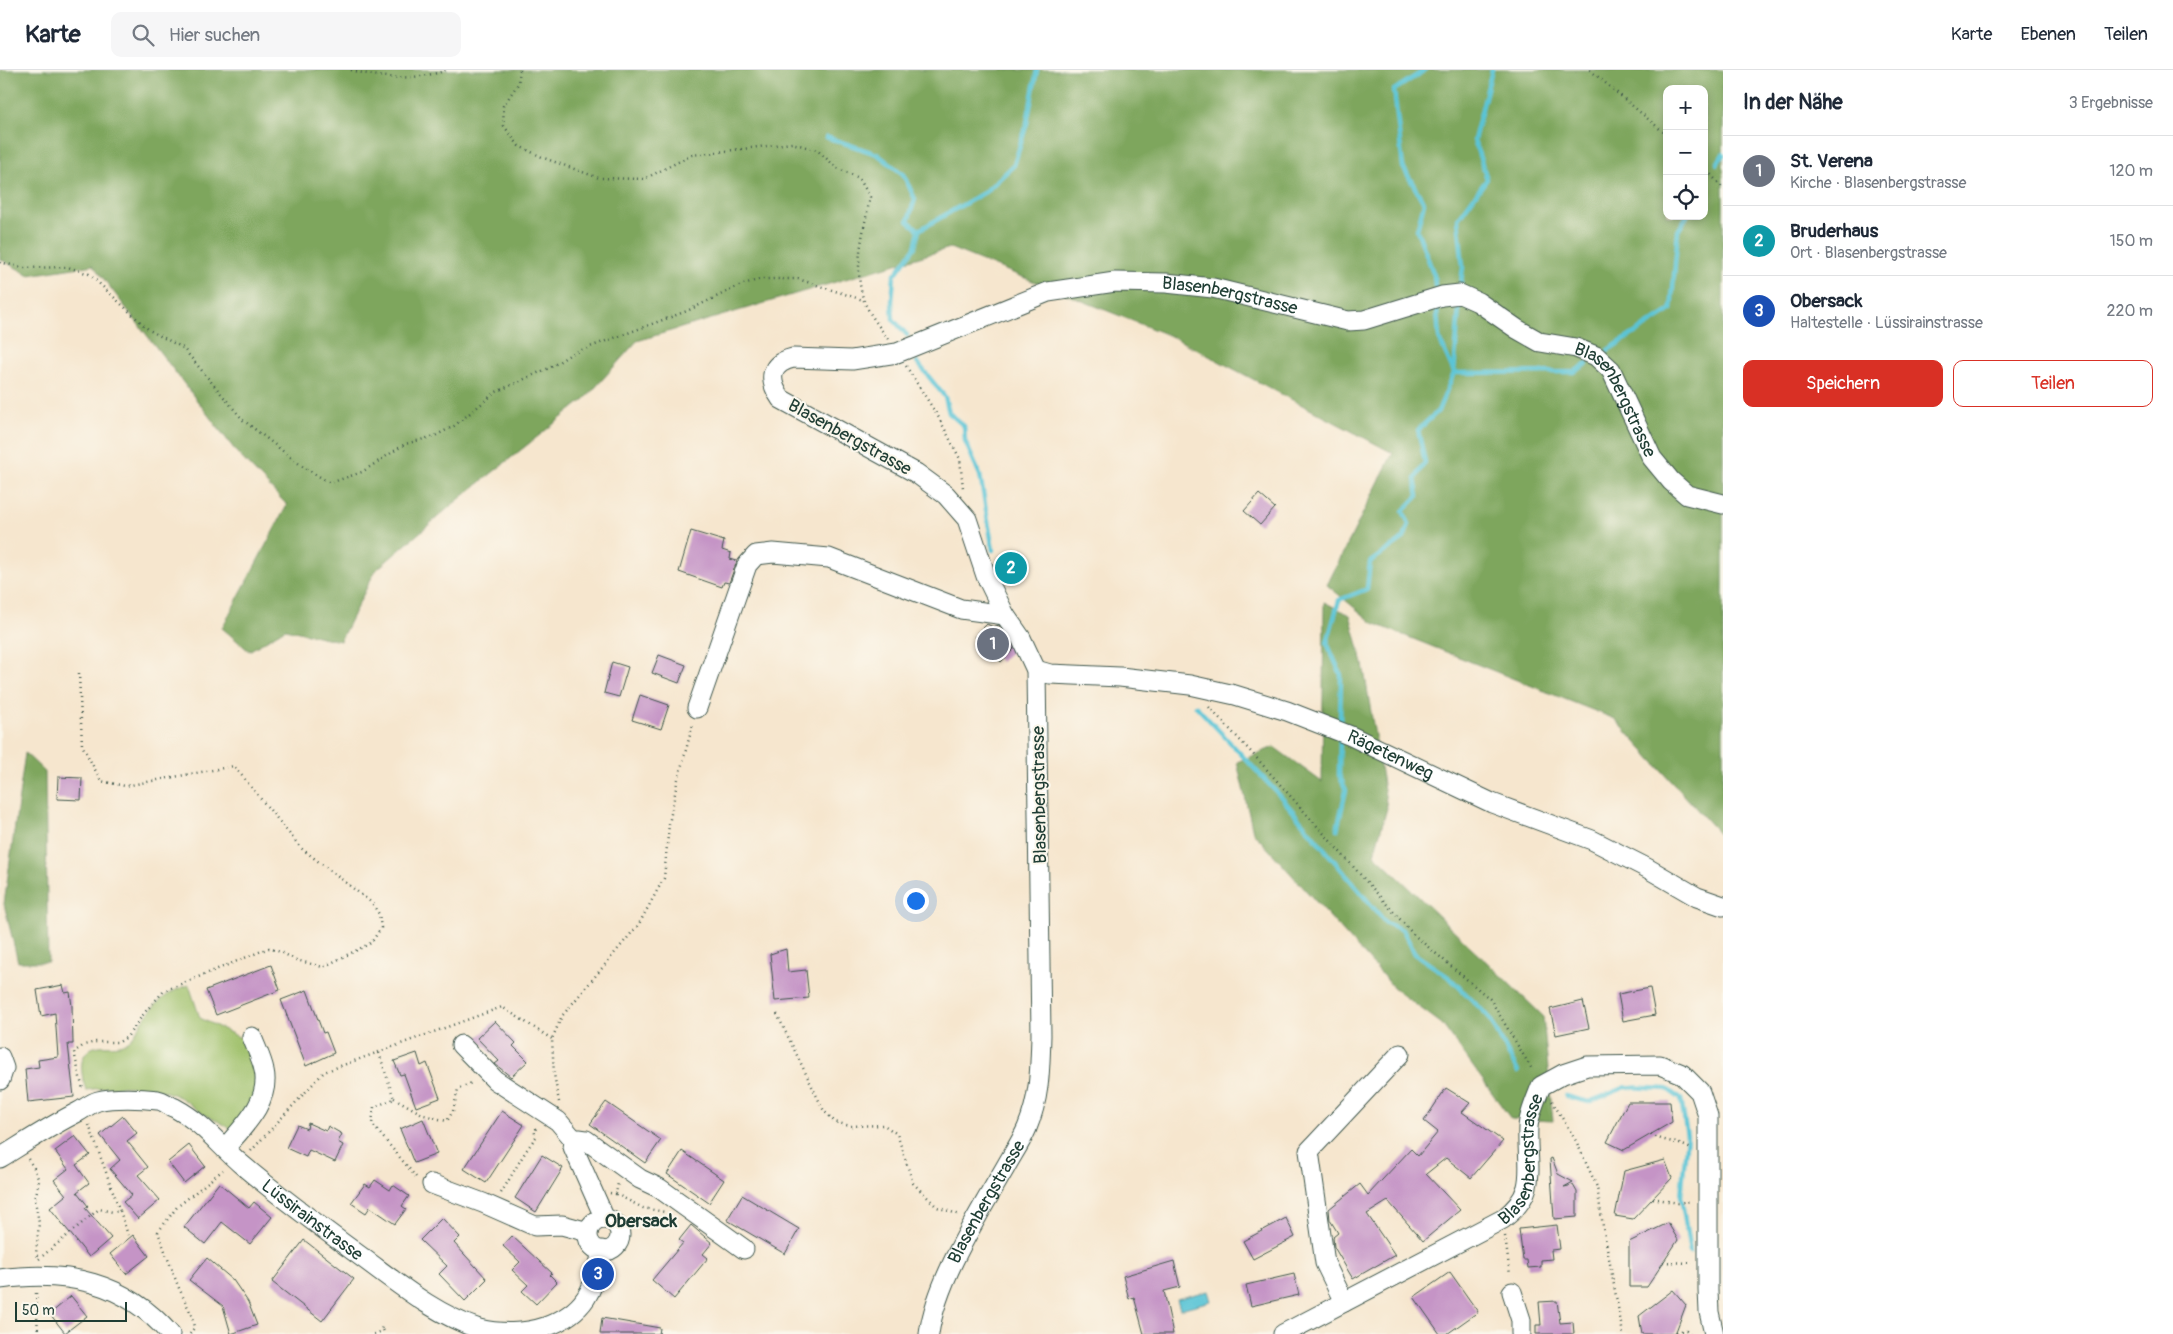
<!DOCTYPE html>
<html lang="de">
<meta charset="utf-8">
<style>
body{margin:0;font-family:Pangolin,sans-serif;background:#f6f6f7;color:#1f2937}
.controls{position:absolute;right:15px;top:15px;display:grid;overflow:hidden;border-radius:10px;box-shadow:0 2px 8px #0003}
.controls button{width:45px;height:45px;display:grid;place-items:center;padding:0;border:0;border-bottom:1px solid #e0e1e3;background:#fff;color:#1f2937;font:25px sans-serif}
.scale{position:absolute;left:15px;bottom:12px;width:112px;box-sizing:border-box;padding-left:5px;border:2px solid #1f3d34;border-top:0;font-size:14px;line-height:18px;white-space:nowrap;color:#1f3d34;-webkit-text-stroke:4px #fbf7ec;paint-order:stroke}
.you{position:absolute;left:915px;top:830px;width:18px;height:18px;margin:-12px;border:4px solid #fff;border-radius:50%;background:#1a73e8;box-shadow:0 0 0 8px #1a73e833}
.badge{display:grid;place-items:center;width:32px;height:32px;border-radius:50%;background:#d93025;color:#fff;font-size:16px;font-weight:700}
.pin{position:absolute;translate:-50% -50%;border:2px solid #fff;box-shadow:0 1px 5px #0006}
.list{margin:0;padding:0;list-style:none}
h2{display:flex;justify-content:space-between;align-items:center;height:65px;margin:0;padding:0 20px;font-size:21px}
h2 small{font-size:16px;font-weight:400;color:#747a83}
.list li{display:grid;grid-template-columns:32px 1fr auto;gap:15px;align-items:center;box-sizing:border-box;height:70px;padding:0 20px;border-top:1px solid #e0e1e3}
.list b{display:block;font-size:19px;white-space:nowrap}
.list p{margin:0;font-size:16px;white-space:nowrap;color:#747a83}
.list em{font-size:16px;font-style:normal;color:#747a83}
.actions{display:flex;gap:10px;padding:15px 20px}
.actions a{flex:1;padding:11px 0;border:1px solid #d93025;border-radius:10px;text-align:center;font-size:18px;color:#d93025}
.actions .main{background:#d93025;color:#fff}
.icon{flex:none;width:28px;height:28px;fill:none;stroke:currentColor;stroke-width:2;stroke-linecap:round;stroke-linejoin:round}
.map{position:relative;flex:none;width:1723px;height:1264px;overflow:hidden}
header{display:flex;align-items:center;gap:30px;box-sizing:border-box;height:70px;padding:0 25px;background:#fff;border-bottom:1px solid #e0e1e3}
header strong{font-size:24px}
nav{display:flex;gap:28px;margin-inline-start:auto;font-size:18px}
.search{width:350px;height:45px;background:#f6f6f7;display:flex;align-items:center;gap:12px;box-sizing:border-box;padding:0 18px;border-radius:10px;color:#747a83;font-size:19px}
main{display:flex}
aside{flex:1;background:#fff}
.map>svg:first-child{display:block}
</style>
<header>
<strong>Karte</strong>
<div class="search"><svg class="icon" aria-label="search" viewBox="0 0 24 24"><circle cx="10" cy="10" r="6"/><path d="M15 15l6 6"/></svg>Hier suchen</div>
<nav><a>Karte</a><a>Ebenen</a><a>Teilen</a></nav>
</header>
<main>
<div class="map">
<svg width="1723" height="1264" viewBox="0 0 1723 1264">
<rect width="100%" height="100%" fill="#fbf7ec"/>
<filter id="ink" filterUnits="userSpaceOnUse"><feTurbulence type="fractalNoise" baseFrequency=".02" numOctaves="2"/><feDisplacementMap in="SourceGraphic" scale="10" xChannelSelector="R" yChannelSelector="G"/><feConvolveMatrix kernelMatrix="1 2 1 2 8 2 1 2 1" color-interpolation-filters="sRGB"/></filter>
<filter id="wash" filterUnits="userSpaceOnUse"><feTurbulence type="fractalNoise" baseFrequency=".0096" numOctaves="4" result="noise"/><feDisplacementMap in="SourceGraphic" scale="20" xChannelSelector="R" yChannelSelector="G"/><feGaussianBlur stdDeviation="1.12" result="paint"/><feColorMatrix in="noise" values="0 0 0 0 0 0 0 0 0 0 0 0 0 0 0 0 0 1.4 0 .05"/><feComposite in="paint" operator="in"/></filter>
<g filter="url(#wash)">
<rect width="100%" height="100%" fill="#f6e6ce"/>
<path fill="#9ec069" stroke="#5e7e4e" d="M189,915L200,948L245,970L256,999L257,1026L232,1060C223,1053 215,1050 205,1045C195,1040 187,1030 177,1026C148,1013 116,1016 86,1020C83,1012 79,994 84,986C93,969 112,980 125,973C134,968 136,961 142,952C154,934 168,921 189,915Z"/>
<g fill="#7ea65d" stroke="#4e7248" fill-rule="evenodd">
<path d="M0,0H1723V768L1615,649L1373,553L1327,515L1393,383L1173,267L950,178L637,271L585,329L453,434L375,501L340,571L285,559L249,581L222,558L287,435L238,384L93,195L29,205L0,189ZM1667,19H1704V146H1667Z"/>
<polygon points="1324,532 1350,545 1363,594 1387,738 1374,784 1543,946 1553,1051 1511,1049 1442,954 1396,920 1253,762 1237,692 1274,677 1322,712"/>
<polygon points="25,683 45,702 48,892 18,892 4,834"/>
</g>
<polygon fill="#5ac4d6" stroke="#3c8085" points="1208,1221 1211,1231 1180,1239 1177,1229"/>
<g fill="none" stroke-linecap="round" stroke-linejoin="round">
<g stroke="#5ac4d6" stroke-width="4.5">
<polyline points="1425,0 1394,20 1403,97 1424,133 1417,160 1434,205 1435,216"/>
<polyline points="826,67 877,84 903,104 915,129 908,151 919,160"/>
<polyline points="1717,94 1723,84"/>
<polyline points="1704,116 1705,114"/>
<polyline points="1461,212 1463,197 1458,149 1487,109 1474,70 1492,0"/>
<polyline points="1437,241 1439,268 1454,302"/>
<polyline points="907,265 893,249 892,232 894,206 915,177 919,160 985,122 1014,95 1027,53 1037,0"/>
<polyline points="1608,280 1671,240 1678,161 1687,146"/>
<polyline points="917,292 945,327 949,343 964,356 965,371 980,405 993,480"/>
<polyline points="1454,303 1574,302 1587,294"/>
<polyline points="1196,636 1281,727 1386,853 1403,860 1415,884 1450,908 1489,947 1518,1002"/>
<polyline points="1340,656 1341,605 1327,573 1339,530 1367,519 1370,492 1404,468 1409,454 1403,441 1418,426 1415,409 1425,392 1418,360 1438,341 1454,303 1459,237"/>
<polyline points="1337,760 1346,720 1339,705 1340,667"/>
<polyline points="1566,1026 1589,1032 1626,1017 1667,1019 1681,1029 1687,1066 1681,1126 1690,1182"/>
</g>
</g>
<g id="blocks">
<g fill="#c594c6">
<polygon points="1259,424 1275,438 1260,455 1244,441"/>
<polygon points="691,461 724,471 722,480 731,483 730,489 737,491 729,513 724,512 722,517 679,502"/>
<polygon points="1017,485 1022,507 1005,510 1001,488"/>
<polygon points="987,554 993,557 999,555 1007,568 1005,571 1014,579 1001,592 992,583 988,587 976,576 981,571 975,566"/>
<polygon points="659,585 686,595 679,613 652,603"/>
<polygon points="612,592 628,597 619,627 604,623"/>
<polygon points="640,625 669,635 661,659 632,650"/>
<polygon points="58,707 82,708 81,730 57,729"/>
<polygon points="786,879 788,902 806,900 809,928 775,931 770,884"/>
<polygon points="271,895 280,920 216,945 206,920"/>
<polygon points="63,915 65,923 70,922 72,936 73,974 68,974 74,1027 28,1032 25,999 39,997 38,990 58,987 55,943 41,946 37,920"/>
<polygon points="1650,918 1655,945 1623,951 1618,924"/>
<polygon points="307,920 323,963 326,962 334,983 306,996 281,930"/>
<polygon points="1583,931 1589,958 1556,965 1550,939"/>
<polygon points="495,951 516,973 513,976 528,991 511,1007 495,994 499,991 477,968"/>
<polygon points="417,983 421,996 427,993 440,1028 416,1037 404,1004 400,1005 394,991"/>
<polygon points="1446,1018 1470,1033 1462,1042 1503,1071 1471,1108 1446,1088 1426,1104 1460,1140 1423,1171 1388,1131 1367,1144 1395,1185 1353,1209 1334,1177 1333,1167 1338,1163 1330,1150 1329,1139 1360,1114 1368,1125 1411,1079 1418,1086 1438,1062 1424,1051"/>
<polygon points="606,1032 661,1070 645,1093 590,1054"/>
<polygon points="1628,1032 1670,1032 1672,1052 1624,1080 1607,1072"/>
<polygon points="502,1041 524,1055 486,1113 464,1099"/>
<polygon points="123,1046 137,1063 127,1071 148,1097 138,1105 160,1130 138,1149 123,1132 132,1125 110,1099 120,1090 100,1065"/>
<polygon points="423,1049 437,1084 414,1093 400,1059"/>
<polygon points="308,1053 326,1061 328,1056 342,1064 338,1072 343,1075 335,1092 309,1080 306,1087 286,1078 297,1055 307,1059"/>
<polygon points="75,1066 90,1085 76,1095 89,1113 77,1122 88,1136 85,1138 111,1168 89,1187 50,1138 66,1125 54,1110 68,1099 55,1081"/>
<polygon points="189,1075 205,1096 184,1113 168,1092"/>
<polygon points="682,1081 724,1110 709,1133 667,1104"/>
<polygon points="542,1085 563,1098 536,1142 515,1128"/>
<polygon points="1552,1088 1558,1104 1573,1112 1564,1117 1573,1115 1577,1122 1577,1147 1554,1149 1550,1089"/>
<polygon points="1665,1090 1672,1108 1633,1149 1615,1146 1624,1101"/>
<polygon points="375,1110 390,1120 393,1115 409,1126 402,1136 406,1139 395,1154 370,1137 366,1143 351,1133 365,1114 370,1117"/>
<polygon points="219,1113 249,1138 254,1132 272,1147 250,1174 222,1152 205,1174 184,1157"/>
<polygon points="742,1125 799,1159 785,1184 727,1150"/>
<polygon points="442,1148 460,1167 454,1173 487,1209 465,1231 439,1204 447,1196 420,1170"/>
<polygon points="1286,1148 1295,1167 1253,1189 1243,1171"/>
<polygon points="1668,1153 1678,1170 1647,1217 1629,1217 1629,1172"/>
<polygon points="691,1155 712,1173 703,1184 708,1188 674,1229 652,1210 683,1173 679,1170"/>
<polygon points="1557,1155 1560,1179 1551,1180 1552,1189 1541,1190 1541,1197 1528,1198 1527,1190 1523,1190 1519,1159"/>
<polygon points="133,1165 149,1186 126,1204 110,1184"/>
<polygon points="512,1166 552,1203 550,1205 557,1212 536,1234 522,1221 528,1215 512,1200 520,1192 503,1176"/>
<polygon points="304,1170 354,1209 322,1251 272,1212"/>
<polygon points="207,1188 233,1210 248,1232 257,1255 231,1264 223,1236 189,1210"/>
<polygon points="1174,1191 1180,1217 1164,1221 1173,1264 1144,1264 1134,1227 1129,1229 1123,1206"/>
<polygon points="1450,1202 1478,1242 1447,1264 1440,1264 1414,1227"/>
<polygon points="1294,1204 1299,1225 1251,1236 1246,1215"/>
<polygon points="1673,1220 1686,1235 1675,1264 1642,1264 1639,1246"/>
<polygon points="71,1226 87,1246 65,1263 50,1244"/>
<polygon points="1557,1231 1560,1253 1573,1252 1574,1264 1536,1264 1536,1255 1541,1255 1539,1232"/>
<polygon points="602,1248 660,1258 659,1264 600,1264"/>
</g>
</g>
</g>
<g filter="url(#ink)">
<use href="#blocks" fill-opacity="0" stroke="#3f564b" stroke-width="1"/>
<g fill="none" stroke-linecap="round" stroke-linejoin="round">
<defs>
<g id="minor">
<path id="s1" d="M1036,600L1050,604L1120,607L1190,615L1235,625L1287,641L1351,666L1492,733L1592,770L1647,798L1697,827L1723,836"/>
<polyline points="697,638 747,495 756,485 773,483 829,488 961,539 1005,545"/>
<polyline points="461,975 495,1010 558,1051 575,1071"/>
<polyline points="0,987 4,998 0,1010"/>
<polyline points="575,1071 579,1069 586,1070 640,1109 659,1118 744,1179"/>
<polyline points="575,1071 573,1077 605,1149"/>
<path d="M225,1078C243,1057 271,1031 264,1000C262,989 256,978 252,967"/>
<path id="s2" d="M0,1088C26,1072 50,1056 78,1042C84,1039 91,1033 98,1031C113,1027 142,1028 158,1030C164,1031 169,1036 175,1038C203,1053 218,1074 241,1094C280,1127 322,1158 363,1188C400,1215 435,1244 479,1259C499,1264 525,1264 545,1257C585,1243 595,1219 602,1180"/>
<polyline points="432,1114 483,1133 535,1156 562,1155 588,1162"/>
<circle cx="604" cy="1165" r="16"/>
<path d="M0,1209C67,1200 124,1211 170,1264"/>
<polyline points="1512,1222 1521,1250 1521,1264"/>
<polyline points="1344,1232 1325,1193 1309,1081 1400,984"/>
<path id="s3" d="M929,1264C936,1211 978,1145 1005,1098C1012,1085 1021,1072 1027,1058C1040,1027 1040,998 1041,965L1036,600L1021,568L1005,545L986,506L967,449L946,425L916,403L781,329C768,310 769,294 793,288L852,290L897,283L1048,222L1115,212L1166,213L1213,218L1348,251L1364,250L1442,226L1460,224L1478,232L1517,259L1540,272L1576,278L1596,286L1611,300L1652,388L1671,411L1687,425L1723,434"/>
<path id="s4" d="M1283,1264L1503,1149C1540,1121 1526,1097 1528,1057C1529,1044 1536,1029 1541,1016L1563,1004L1587,996L1660,995L1682,1004L1700,1022L1708,1046V1220L1709,1242L1714,1264"/>
</g>
</defs>
<use href="#minor" stroke="#3f564b" stroke-width="21"/>
<g stroke="#3f564b" stroke-width="2.5" stroke-dasharray="1 4" stroke-linecap="butt">
<path d="M351,0C388,10 412,10 449,0"/>
<path d="M520,0L518,14L503,36L504,56L519,76L544,88L599,108L644,109L692,85L792,73L817,80L837,98L859,108L870,127C864,161 853,195 863,228C868,243 879,256 888,269"/>
<polyline points="1590,0 1667,65"/>
<polyline points="1704,97 1723,118"/>
<polyline points="0,192 23,198 68,197 89,204 149,260 183,278 243,350 302,396 330,413 362,402 405,374 435,366 454,356 496,322 551,297 571,284 687,241 743,214 762,209 798,209 863,230"/>
<polyline points="906,296 939,348 960,389 963,418"/>
<polyline points="79,603 82,675 101,711 125,716 234,696 301,778 372,833 379,844 381,858 371,873 323,897 296,890 283,883 269,878 164,921 145,942 127,967 119,972 96,972 84,975 74,982 83,1020"/>
<polyline points="1209,637 1253,684 1414,865 1490,929 1533,1001"/>
<polyline points="777,944 824,1041 835,1052 850,1056 884,1055 897,1064 913,1113 937,1137 960,1145"/>
<polyline points="379,983 394,1029 374,1037 372,1054 416,1107"/>
<polyline points="394,1028 424,1045 447,1051 453,1041 458,1019 474,1012"/>
<polyline points="1552,1031 1576,1071 1597,1117 1603,1156 1623,1264"/>
<polyline points="559,1032 554,1004 552,969 562,946 639,854 664,808 669,754 677,713 693,654"/>
<path d="M1651,1064C1662,1072 1678,1071 1691,1079"/>
<polyline points="251,1081 324,1002 502,937 552,969"/>
<polyline points="28,1089 34,1098 39,1111 35,1130 39,1153 36,1184 39,1189"/>
<path d="M501,1123C513,1104 522,1085 536,1067L534,1060L537,1058"/>
<polyline points="610,1123 616,1124 618,1113"/>
<polyline points="616,1124 643,1138 665,1142"/>
<polyline points="1653,1128 1678,1133 1691,1131"/>
<polyline points="120,1141 128,1165"/>
<polyline points="1505,1166 1510,1205"/>
<polyline points="39,1189 99,1139 113,1142 120,1141 89,1055"/>
<polyline points="1663,1192 1693,1193"/>
<polyline points="36,1223 38,1264"/>
<polyline points="1676,1262 1686,1260 1690,1264"/>
<polyline points="190,1264 194,1258 192,1246 178,1216 158,1162 177,1137 223,1100"/>
<polyline points="374,1264 380,1262 382,1257 385,1264"/>
</g>
<use href="#minor" stroke="#fff" stroke-width="19"/>
</g>
</g>
<g text-anchor="middle" stroke-width="4" stroke-linejoin="round" paint-order="stroke">
<g font-size="18" fill="#1f3d34" stroke="#fbf7ec">
<text dy="6" stroke="none"><textPath href="#s3" startOffset="1584">Blasenbergstrasse</textPath></text>
<text dy="6" stroke="none"><textPath href="#s3" startOffset="2019">Blasenbergstrasse</textPath></text>
<text transform="translate(850 367) rotate(29)" y="6">Blasenbergstrasse</text>
<text dy="6" stroke="none"><textPath href="#s1" startOffset="368">Rägetenweg</textPath></text>
<text transform="translate(1039 725) rotate(-91)" y="6">Blasenbergstrasse</text>
<text dy="6" stroke="none"><textPath href="#s4" startOffset="314">Blasenbergstrasse</textPath></text>
<text dy="6" stroke="none"><textPath href="#s3" startOffset="145">Blasenbergstrasse</textPath></text>
<text dy="6" stroke="none"><textPath href="#s2" startOffset="370">Lüssirainstrasse</textPath></text>
</g>
<g font-size="19" font-weight="bold" fill="#1f3d34" stroke="#fbf7ec">
<text x="641" y="1157">Obersack</text>
</g>
</g>
</svg>
<div class="controls">
<button>+</button>
<button>−</button>
<button><svg class="icon" aria-label="locate" viewBox="0 0 24 24"><circle cx="12" cy="12" r="6"/><path d="M12 2v4M12 18v4M2 12h4M18 12h4"/></svg></button>
</div>
<div class="scale">50 m</div>
<div class="you"></div>
<div class="pin badge" style="left:993px;top:574px;background:#6b7280">1</div>
<div class="pin badge" style="left:1011px;top:498px;background:#0f9aa8">2</div>
<div class="pin badge" style="left:598px;top:1204px;background:#1a4fb4">3</div>
</div>
<aside>
<h2>In der Nähe<small>3 Ergebnisse</small></h2>
<ul class="list">
<li><span class="badge" style="background:#6b7280">1</span><div><b>St. Verena</b><p>Kirche · Blasenbergstrasse</p></div><em>120 m</em></li>
<li><span class="badge" style="background:#0f9aa8">2</span><div><b>Bruderhaus</b><p>Ort · Blasenbergstrasse</p></div><em>150 m</em></li>
<li><span class="badge" style="background:#1a4fb4">3</span><div><b>Obersack</b><p>Haltestelle · Lüssirainstrasse</p></div><em>220 m</em></li>
</ul>
<div class="actions"><a class="main">Speichern</a><a>Teilen</a></div>
</aside>
</main>
